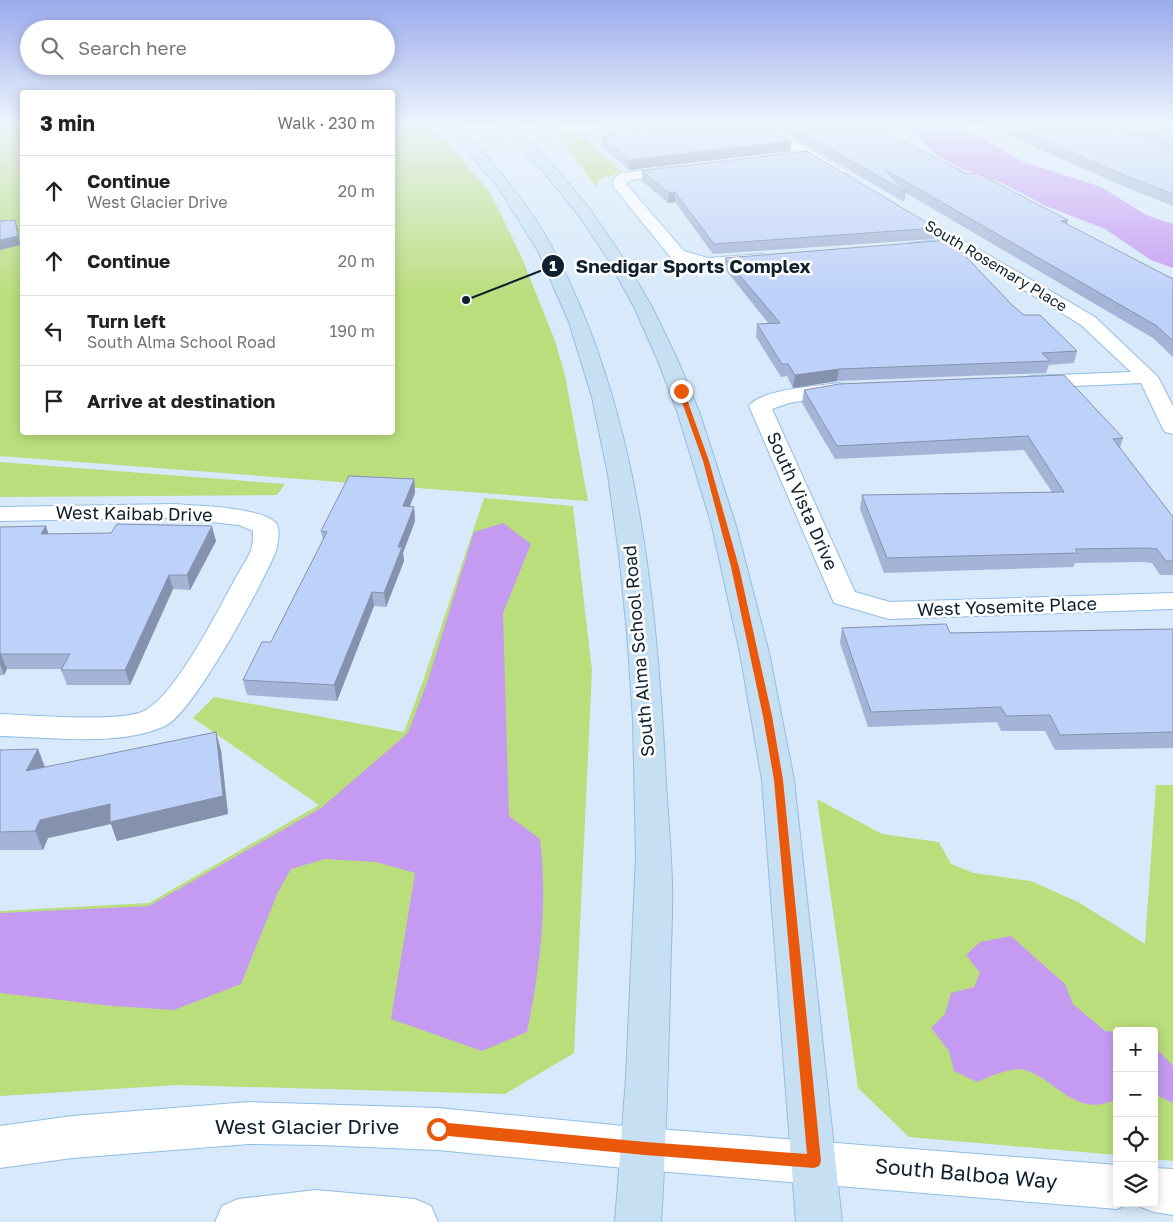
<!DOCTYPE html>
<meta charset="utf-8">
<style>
body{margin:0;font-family:"Golos Text",sans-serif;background:#f2f2f2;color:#222}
.controls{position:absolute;right:15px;bottom:15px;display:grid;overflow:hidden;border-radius:5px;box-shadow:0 2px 12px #0003}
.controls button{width:45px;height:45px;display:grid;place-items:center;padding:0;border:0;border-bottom:1px solid #e0e0e0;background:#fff;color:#222;font:25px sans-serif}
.stop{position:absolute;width:15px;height:15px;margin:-11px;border:4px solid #ea580c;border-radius:50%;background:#fff}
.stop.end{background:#ea580c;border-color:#fff;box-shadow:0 1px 5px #0008}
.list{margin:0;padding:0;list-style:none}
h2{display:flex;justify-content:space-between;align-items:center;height:65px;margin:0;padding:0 20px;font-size:21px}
h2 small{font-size:16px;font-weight:400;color:#767676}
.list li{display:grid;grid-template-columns:32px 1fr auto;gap:15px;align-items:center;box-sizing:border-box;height:70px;padding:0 20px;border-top:1px solid #e0e0e0}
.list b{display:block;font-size:19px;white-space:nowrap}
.list p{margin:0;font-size:16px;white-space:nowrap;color:#767676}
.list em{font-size:16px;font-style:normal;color:#767676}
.icon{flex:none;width:28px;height:28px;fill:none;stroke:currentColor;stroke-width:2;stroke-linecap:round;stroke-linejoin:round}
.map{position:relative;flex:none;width:1173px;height:1222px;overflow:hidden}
.search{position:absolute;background:#fff;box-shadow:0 2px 12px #0003;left:20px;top:20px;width:375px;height:55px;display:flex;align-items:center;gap:12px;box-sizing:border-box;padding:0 18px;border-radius:28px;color:#767676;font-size:19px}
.panel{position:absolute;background:#fff;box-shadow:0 2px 12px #0003;left:20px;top:90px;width:375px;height:345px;border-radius:5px}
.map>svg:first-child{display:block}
</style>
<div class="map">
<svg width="1173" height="1222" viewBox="0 0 1173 1222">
<rect width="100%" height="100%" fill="#d7e9fa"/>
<g fill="#bade7c">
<polygon points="0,125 22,125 22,432 392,432 393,125 433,125 491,194 522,258 555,341 565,375 588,501 0,456"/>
<polygon points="542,125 568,130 590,131 610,125 622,125 631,131 582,136 622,172 600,179 596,187 555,131 550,131"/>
<polygon points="0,462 285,484 277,495 0,497"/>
<polygon points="484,498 573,506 592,671 574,1053 505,1094 178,1085 0,1096 0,911 149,903 319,805 193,718 214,697 404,732 423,681"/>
<polygon points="1156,785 1173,785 1173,1161 1154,1159 1154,1031 1117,1031 1117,1155 909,1137 858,1088 817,799 882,834 939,842 951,864 974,873 1031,881 1080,903 1145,944"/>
</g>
<g fill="#c59bf2">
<polygon points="898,125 959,125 1021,161 1101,187 1146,215 1173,224 1173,268 1151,260 1105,229 1046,206 1000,182 962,169 936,155 910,129"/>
<path d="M503,523L531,544L503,613L509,816L540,839C548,904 540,969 527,1032L482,1051L391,1019L415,873L376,862L325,859L291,869L278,892L241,984L174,1010L112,1006L0,993V913L149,906L321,808L408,733L428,680L474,532Z"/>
<path d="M1011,936L1065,984L1073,1004L1105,1031L1117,1032V1099C1075,1119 1059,1081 1025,1070C1013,1066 988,1077 977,1082L954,1071L949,1051L931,1028L945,1014L951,993L974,987L980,973L966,955L980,942Z"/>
<polygon points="1154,1046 1173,1066 1173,1103 1154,1094"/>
</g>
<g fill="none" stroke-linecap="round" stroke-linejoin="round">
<defs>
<g id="street">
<polygon points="754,125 769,125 846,171 839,175 834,174 755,128"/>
<path d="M679,166L686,170L684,173L631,180L627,183V185L684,251L708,258L761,254L767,255L769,259L767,263C737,270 701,272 672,259L613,186L614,178L622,173Z"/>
<polygon points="944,229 1095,317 1158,377 1173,406 1173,434 1165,432 1162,427 1141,383 1032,388 1025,386 1022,382 1025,378 1032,376 1131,372 1081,325 956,248 916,252 910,251 908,247 910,243 942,240 936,234"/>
<path d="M839,383L846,385L849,389L846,393L789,403L772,409L855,592L890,602L1173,593V609L889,619L834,603L749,406C761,389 819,386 839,383Z"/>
<path d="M175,504C199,506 257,507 275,522C281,527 278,544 276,551C263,583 193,714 165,726C119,747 50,737 0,736V714C31,715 119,723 144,711C175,696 216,614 233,583C238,572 247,561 251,550C253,544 253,537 253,531L239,525L175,518L0,521V507Z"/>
<polygon points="249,1102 438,1108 645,1128 1117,1165 1117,1203 1132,1203 1117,1209 645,1170 438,1150 320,1145 249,1144 72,1158 0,1168 0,1126 72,1116"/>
<polygon points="1154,1168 1173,1169 1173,1215 1154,1212 1138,1206 1137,1203 1154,1203"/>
<polygon points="316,1190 415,1199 431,1206 438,1222 215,1222 222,1206 238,1199"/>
</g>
<g id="secondary">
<path d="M445,125H458C494,164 530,204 555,253C640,415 657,605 666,784C668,817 671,849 672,882C673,919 670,955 670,992C668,1069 666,1145 661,1222H615L626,1078L636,856L633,720L627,633L619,554L608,475L592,397L569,322L538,251L498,187Z"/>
<polygon points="499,125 512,125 552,164 589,208 624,259 653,309 678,361 700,414 736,526 769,653 794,780 842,1222 796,1222 762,780 740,653 712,526 678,414 658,361 635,309 608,259 578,214 542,170"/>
</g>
</defs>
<use href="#street" stroke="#91bee5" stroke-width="2"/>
<use href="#secondary" stroke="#91bee5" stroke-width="2"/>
<use href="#street" fill="#fff" fill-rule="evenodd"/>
<use href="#secondary" fill="#c7dff2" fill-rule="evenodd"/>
</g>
<g fill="#a3b4d6">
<polygon points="631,125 765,125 791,141 790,151 629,170 602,147 602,137 608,137 608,133 638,130"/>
<polygon points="772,125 939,125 884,131 1173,279 1173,357 1153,338 906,193 904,202"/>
<polygon points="985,125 1095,125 1173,153 1173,206 1128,188"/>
<polygon points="1103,125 1173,125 1173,151"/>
<polygon points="642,171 936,228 934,239 713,254 675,202 668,203 642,181"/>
<polygon points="725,258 1013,306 1024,315 1077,351 1074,363 1049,365 1046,373 837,381 793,388 787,376 781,377 756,337 757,324 769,324 725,269"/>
<polygon points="804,390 1123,438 1120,448 1173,517 1173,575 1160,575 1152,563 1142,562 1075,563 1073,567 884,573 860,509 862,495 1052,492 1024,450 835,459 802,403"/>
<polygon points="414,479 415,493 410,506 414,507 415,521 403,553 404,561 386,607 374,606 337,701 247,695 243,680 271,642 323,540 321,531"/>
<polygon points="46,526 48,534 216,541 190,590 173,589 130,685 67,685 61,670 62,669 7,669 4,675 0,675 0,527"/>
<polygon points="842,628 950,633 1173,629 1173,748 1055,750 1045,731 1001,731 997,722 868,727 840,643"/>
<polygon points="0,750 45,768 221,750 228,814 117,841 111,824 48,838 43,850 0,850"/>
</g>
<g fill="#8592ae">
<polygon points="869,125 939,125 868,133"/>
<polygon points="791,141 790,151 629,170 629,160"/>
<polygon points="675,192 675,202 668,203 669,193"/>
<polygon points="15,220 18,229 20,245 0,250 0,240"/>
<polygon points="1068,220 1066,231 1061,221"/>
<polygon points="839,369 837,381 793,388 795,375"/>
<polygon points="414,479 415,493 404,520 403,506"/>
<polygon points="414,507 415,521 403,553 404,561 386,607 384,593 398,547"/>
<polygon points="46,526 50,540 41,534"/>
<polygon points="212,526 216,541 190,590 187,575"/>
<polygon points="169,575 173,589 130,685 125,670"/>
<polygon points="372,592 374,606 337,701 334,685"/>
<polygon points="1,654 7,669 4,675 0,664 0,656"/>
<polygon points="216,732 221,750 228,814 117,841 111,824 48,838 43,850 35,831 40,820"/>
<polygon points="38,749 45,767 26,771"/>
</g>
<g fill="#bed1f9" stroke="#8592ae">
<polygon points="643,125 765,125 791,141 629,160 602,137 612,136 608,133 649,129"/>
<polygon points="788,125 871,125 967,174 977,173 1068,220 1061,221 1173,279 1173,341 1157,326 884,169 906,192"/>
<polygon points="1008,125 1095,125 1173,153 1173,194 1131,178"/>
<polygon points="1130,125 1173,125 1173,141"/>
<polygon points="807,151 936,228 714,244 675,192 669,193 642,171"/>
<polygon points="15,220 18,236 0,240 0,221"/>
<polygon points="950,240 1013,306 1024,315 1040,315 1077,351 1042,353 1050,361 839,369 795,375 788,364 782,364 757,324 780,323 725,258"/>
<polygon points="1064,375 1123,438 1113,439 1173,517 1173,561 1166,561 1157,549 1147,548 1075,549 1078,553 887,558 862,495 1064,492 1028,436 837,446 804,390 839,384"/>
<polygon points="349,476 414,479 403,506 414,507 398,547 402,547 384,593 372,592 334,685 243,680 262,642 271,642 327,532 321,531"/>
<polygon points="117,524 212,526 187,575 169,575 125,670 61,670 70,654 1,654 0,656 0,527 46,526 41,534 111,533"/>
<polygon points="946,624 950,633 1173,629 1173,732 1060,735 1050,715 1006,716 1001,707 871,712 842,628"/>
<polygon points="216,732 223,796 110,822 110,804 40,820 35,831 0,832 0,750 38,749 26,771"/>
</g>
<linearGradient id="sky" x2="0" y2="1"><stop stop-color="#9aaaec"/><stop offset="0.42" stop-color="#edf5fd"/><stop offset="1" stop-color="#edf5fd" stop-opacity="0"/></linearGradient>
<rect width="1173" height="296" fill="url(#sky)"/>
<polygon fill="#ea580c" points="681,389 684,391 709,461 739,567 772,716 783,780 821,1161 819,1166 814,1168 645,1155 438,1135 434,1133 432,1129 434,1124 438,1122 645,1142 807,1154 774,780 763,716 731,567 703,461 678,391"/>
<g text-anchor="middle" stroke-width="5" stroke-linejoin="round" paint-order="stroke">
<g font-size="15" fill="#0f202f" stroke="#fff">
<text transform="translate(996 266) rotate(31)" y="5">South Rosemary Place</text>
</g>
<g font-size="18" fill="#0f202f" stroke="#fff">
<text transform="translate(802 501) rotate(66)" y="6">South Vista Drive</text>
<text transform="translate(134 514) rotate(1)" y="6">West Kaibab Drive</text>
<text transform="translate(1007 607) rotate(-2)" y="6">West Yosemite Place</text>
<text transform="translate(639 651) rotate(-95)" y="6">South Alma School Road</text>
</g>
<g font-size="21" fill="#0f202f" stroke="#fff">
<text x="307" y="1134">West Glacier Drive</text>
<text transform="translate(966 1174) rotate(5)" y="7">South Balboa Way</text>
</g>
</g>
<path fill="none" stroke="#0f202f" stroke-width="2" d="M466 300L553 266"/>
<g fill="#0f202f" stroke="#fff" stroke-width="2">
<circle cx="466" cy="300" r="5"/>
<circle cx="553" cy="266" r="12"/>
</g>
<g font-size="15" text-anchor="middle" font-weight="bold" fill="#fff">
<text x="553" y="271">1</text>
</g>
<g font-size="19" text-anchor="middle" font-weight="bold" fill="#0f202f" stroke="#fff" stroke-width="5" stroke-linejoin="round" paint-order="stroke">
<text x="693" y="273">Snedigar Sports Complex</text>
</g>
</svg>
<div class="controls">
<button>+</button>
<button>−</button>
<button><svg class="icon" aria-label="locate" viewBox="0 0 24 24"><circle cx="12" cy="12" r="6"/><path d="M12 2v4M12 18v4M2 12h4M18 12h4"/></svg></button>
<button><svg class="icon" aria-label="layers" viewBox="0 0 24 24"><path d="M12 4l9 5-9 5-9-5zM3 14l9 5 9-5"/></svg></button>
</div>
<div class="stop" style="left:438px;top:1129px"></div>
<div class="stop end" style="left:681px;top:391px"></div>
<div class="search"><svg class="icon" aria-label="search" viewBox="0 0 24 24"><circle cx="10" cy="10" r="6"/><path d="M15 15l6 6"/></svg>Search here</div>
<section class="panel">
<h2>3 min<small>Walk · 230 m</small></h2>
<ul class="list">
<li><svg class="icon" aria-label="ahead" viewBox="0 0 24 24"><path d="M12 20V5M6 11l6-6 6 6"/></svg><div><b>Continue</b><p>West Glacier Drive</p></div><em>20 m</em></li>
<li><svg class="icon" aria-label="ahead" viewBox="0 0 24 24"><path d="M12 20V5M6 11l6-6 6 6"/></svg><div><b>Continue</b></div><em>20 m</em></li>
<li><svg class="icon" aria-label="left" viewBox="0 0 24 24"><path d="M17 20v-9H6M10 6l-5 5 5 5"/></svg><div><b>Turn left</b><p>South Alma School Road</p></div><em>190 m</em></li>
<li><svg class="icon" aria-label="arrive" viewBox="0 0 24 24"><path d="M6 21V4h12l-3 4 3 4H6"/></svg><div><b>Arrive at destination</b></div></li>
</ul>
</section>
</div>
